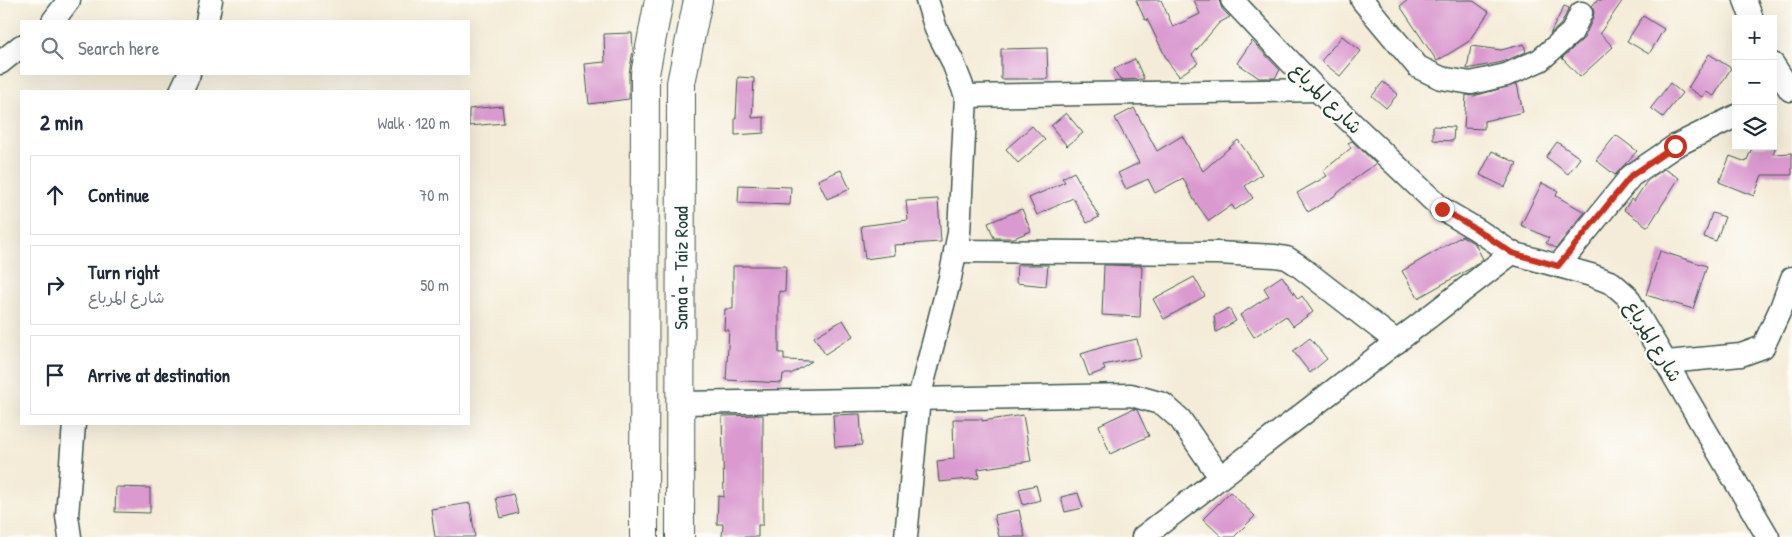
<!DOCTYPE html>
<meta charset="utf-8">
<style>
body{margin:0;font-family:"Patrick Hand","Playpen Sans Arabic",sans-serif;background:#f6f6f7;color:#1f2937}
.controls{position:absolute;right:15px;top:15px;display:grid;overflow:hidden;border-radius:0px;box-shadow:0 5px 20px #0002}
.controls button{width:45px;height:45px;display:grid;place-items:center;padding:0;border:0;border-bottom:1px solid #e0e1e3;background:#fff;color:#1f2937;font:25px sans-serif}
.stop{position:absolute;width:15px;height:15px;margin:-11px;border:4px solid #c8321e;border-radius:50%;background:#fff}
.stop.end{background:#c8321e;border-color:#fff;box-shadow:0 1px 5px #0008}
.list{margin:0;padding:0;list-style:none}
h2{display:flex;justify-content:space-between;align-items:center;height:65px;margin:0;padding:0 20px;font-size:21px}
h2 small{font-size:16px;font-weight:400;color:#747a83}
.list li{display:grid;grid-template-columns:32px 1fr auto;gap:15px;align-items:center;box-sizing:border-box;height:80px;margin:0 10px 10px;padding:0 10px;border:1px solid #e0e1e3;border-radius:0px}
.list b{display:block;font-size:19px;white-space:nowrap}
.list p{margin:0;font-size:16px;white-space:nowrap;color:#747a83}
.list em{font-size:16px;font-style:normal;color:#747a83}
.icon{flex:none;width:28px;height:28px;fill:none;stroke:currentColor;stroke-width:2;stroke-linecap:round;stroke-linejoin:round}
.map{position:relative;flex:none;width:1792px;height:537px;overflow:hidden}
.search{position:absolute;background:#fff;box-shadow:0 5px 20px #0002;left:20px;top:20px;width:450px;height:55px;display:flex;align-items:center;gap:12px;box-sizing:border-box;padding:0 18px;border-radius:0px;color:#747a83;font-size:19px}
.panel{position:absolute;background:#fff;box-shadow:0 5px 20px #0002;left:20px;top:90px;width:450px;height:335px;border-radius:0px}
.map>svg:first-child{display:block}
</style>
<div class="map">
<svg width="1792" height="537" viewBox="0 0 1792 537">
<rect width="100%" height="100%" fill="#fdfcf7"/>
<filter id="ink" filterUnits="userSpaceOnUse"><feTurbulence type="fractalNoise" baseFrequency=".02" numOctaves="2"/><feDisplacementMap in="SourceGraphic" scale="10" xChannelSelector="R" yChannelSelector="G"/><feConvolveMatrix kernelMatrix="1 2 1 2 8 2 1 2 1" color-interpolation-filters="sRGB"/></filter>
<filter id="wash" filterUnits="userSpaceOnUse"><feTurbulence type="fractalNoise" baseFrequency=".0096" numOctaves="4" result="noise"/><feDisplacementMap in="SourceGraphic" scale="20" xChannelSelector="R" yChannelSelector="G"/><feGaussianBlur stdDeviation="1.12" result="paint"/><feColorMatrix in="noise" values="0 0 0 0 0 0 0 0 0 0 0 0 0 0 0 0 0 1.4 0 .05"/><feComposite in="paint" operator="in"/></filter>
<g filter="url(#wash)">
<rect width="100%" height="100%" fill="#f4ecd8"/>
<g id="blocks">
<g fill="#da9ad0">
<polygon points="1136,0 1161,0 1173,27 1200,14 1194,0 1219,0 1222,9 1230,17 1219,23 1192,55 1198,63 1179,76 1168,62 1147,19 1145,20"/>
<polygon points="1408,0 1472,0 1489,12 1468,42 1437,61 1400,6"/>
<polygon points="1597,0 1623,0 1600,33 1613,47 1580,77 1562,58 1584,38 1593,18 1594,12 1592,6"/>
<polygon points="1564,6 1569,8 1561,24 1550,34"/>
<polygon points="1643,16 1664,29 1649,54 1627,41"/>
<polygon points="632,33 633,50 629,74 629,99 589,104 585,64 605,62 604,34"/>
<polygon points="1342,36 1361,51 1340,76 1321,61"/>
<polygon points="1252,41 1280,70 1275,78 1259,78 1237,63"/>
<polygon points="1524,44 1526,52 1502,62 1467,69 1471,46 1501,50"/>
<polygon points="1047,48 1048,79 1001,79 1001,49"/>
<polygon points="1709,54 1731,68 1714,96 1706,92 1702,97 1688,88"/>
<polygon points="1135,59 1144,79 1120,80 1114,69"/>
<polygon points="738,77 754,78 752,118 764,117 764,133 735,135 735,118 736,118"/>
<polygon points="1383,82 1398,94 1386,108 1372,96"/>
<polygon points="1670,83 1682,93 1663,117 1651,108"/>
<polygon points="1517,84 1523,112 1484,121 1484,129 1464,128 1466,95 1474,96"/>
<polygon points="502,106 504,123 469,126 469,109"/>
<polygon points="1134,108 1157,151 1182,136 1203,171 1238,140 1262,174 1245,186 1253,198 1235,210 1232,205 1209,221 1194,200 1183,178 1155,193 1148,179 1126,189 1118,173 1139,163 1115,118"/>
<polygon points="1066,113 1083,133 1067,146 1051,126"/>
<polygon points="1032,126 1045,140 1018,163 1006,149"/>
<polygon points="1433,126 1454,127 1453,141 1433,140"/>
<polygon points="1616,135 1637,151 1615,175 1596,160"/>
<polygon points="1352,141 1376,164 1363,172 1333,197 1308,212 1297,193 1327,176 1323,171 1351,148 1348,143"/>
<polygon points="1557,142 1580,158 1568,174 1546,157"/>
<polygon points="1753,146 1776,146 1773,154 1792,153 1792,175 1762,175 1754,196 1719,182 1730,156 1746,162"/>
<polygon points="1492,151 1517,163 1505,187 1480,175"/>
<polygon points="1664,169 1679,178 1648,227 1624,210 1631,199 1634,201 1647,181"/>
<polygon points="841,170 850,189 827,199 818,180"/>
<polygon points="1074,172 1099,217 1087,223 1073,198 1037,215 1029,198 1065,182 1062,178"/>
<polygon points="1542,183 1558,191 1556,196 1585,212 1556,248 1546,243 1549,238 1521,225"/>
<polygon points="739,185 791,187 790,205 738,203"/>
<polygon points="938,199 941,242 894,245 895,255 865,259 861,226 908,220 906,201"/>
<polygon points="1022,209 1031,231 1014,238 994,238 988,223"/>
<polygon points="1712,213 1725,217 1716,241 1704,237"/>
<polygon points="1462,236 1475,244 1483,259 1471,268 1418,298 1402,271"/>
<polygon points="1660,251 1707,266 1693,309 1646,295"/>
<polygon points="1017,265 1048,265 1046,286 1016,283"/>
<polygon points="1104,265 1142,266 1140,317 1102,315"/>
<polygon points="733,266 786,266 785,292 779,291 779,353 784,353 784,360 812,361 791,374 783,374 782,383 726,380 729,330 724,330 725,309 733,309"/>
<polygon points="1282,276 1298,299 1302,296 1313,312 1293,326 1286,316 1254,337 1240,315 1269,296 1264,288"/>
<polygon points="1194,277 1205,296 1164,319 1153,299"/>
<polygon points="1229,308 1236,321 1216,332 1214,316"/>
<polygon points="843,320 853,336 825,354 814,337"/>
<polygon points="1310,338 1327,359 1310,373 1293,351"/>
<polygon points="1137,339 1141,357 1103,365 1105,370 1089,376 1081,354 1106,346"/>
<polygon points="1133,409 1137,410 1149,436 1110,454 1099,425"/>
<polygon points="860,414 862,445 835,447 833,415"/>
<polygon points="763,415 763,525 758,525 758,537 722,537 723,524 717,524 718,496 724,497 722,416"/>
<polygon points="1023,415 1031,461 978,469 979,478 939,482 937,461 954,459 953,419 982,419 982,421"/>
<polygon points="1036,485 1040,500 1023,505 1019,489"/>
<polygon points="116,487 150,488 150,513 115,512"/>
<polygon points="1230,492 1255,516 1234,537 1222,537 1203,519"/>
<polygon points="1078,493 1083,508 1065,512 1061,497"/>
<polygon points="513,494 518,513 501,518 496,498"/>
<polygon points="470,503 475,537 435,537 431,509"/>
<polygon points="1019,510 1025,537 999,537 994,515"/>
</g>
</g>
</g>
<g filter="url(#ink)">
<use href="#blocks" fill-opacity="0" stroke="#3f574d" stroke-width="1"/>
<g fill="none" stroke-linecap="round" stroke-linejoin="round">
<defs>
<g id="minor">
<polyline points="1232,0 1317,90 1442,209 1476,229 1512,253 1591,275 1612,283 1627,296 1768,537"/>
<polyline points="1362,0 1418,67 1441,78 1471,83 1506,75 1540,60 1572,32 1581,13"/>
<polyline points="1745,0 1752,19"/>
<polyline points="53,21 69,0"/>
<polyline points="207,21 211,0"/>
<polyline points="0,63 21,46"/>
<polyline points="1773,64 1790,90"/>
<polyline points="181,91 189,74"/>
<polyline points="966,96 1317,90"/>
<polyline points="955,251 1217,253 1275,256 1287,258 1298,265 1397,342"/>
<polyline points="1558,266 1631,176 1675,146 1736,116"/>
<polyline points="1667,362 1741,355 1763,347 1781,308 1792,278"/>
<polyline points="680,403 1131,395 1163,404 1180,419 1220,477"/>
<polyline points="70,537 67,516 74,424"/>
<polyline points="906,537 919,398 950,278 959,233 966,96 952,60 936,29 927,0"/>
<polyline points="1143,537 1512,253"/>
</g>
<g id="highway">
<polyline points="644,537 645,74 659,0"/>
<path id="s1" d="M680,537L681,83L698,0"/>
</g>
</defs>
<use href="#minor" stroke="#3f574d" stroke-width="25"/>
<use href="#highway" stroke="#3f574d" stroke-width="30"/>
<use href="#minor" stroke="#fff" stroke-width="22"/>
<use href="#highway" stroke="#fff" stroke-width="28"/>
</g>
</g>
<g fill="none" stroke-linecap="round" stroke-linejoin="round" filter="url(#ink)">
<polyline stroke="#c8321e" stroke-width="6" points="1442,209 1476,229 1512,253 1558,266 1631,176 1675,146"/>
</g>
<g text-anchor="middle" stroke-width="4.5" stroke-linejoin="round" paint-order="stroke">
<g font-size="19" fill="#1f3d34" stroke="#fdfcf7">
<text transform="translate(1327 98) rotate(45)" y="7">شارع المرباع</text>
<text dy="7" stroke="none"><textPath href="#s1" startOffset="269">Sana'a - Taiz Road</textPath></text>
<text transform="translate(1654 341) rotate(59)" y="7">شارع المرباع</text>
</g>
</g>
</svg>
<div class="controls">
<button>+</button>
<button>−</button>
<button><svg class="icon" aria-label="layers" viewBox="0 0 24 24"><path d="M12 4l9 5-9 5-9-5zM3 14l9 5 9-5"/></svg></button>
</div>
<div class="stop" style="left:1675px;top:146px"></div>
<div class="stop end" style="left:1442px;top:209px"></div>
<div class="search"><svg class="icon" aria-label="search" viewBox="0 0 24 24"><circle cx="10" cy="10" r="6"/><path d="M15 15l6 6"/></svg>Search here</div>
<section class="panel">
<h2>2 min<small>Walk · 120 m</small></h2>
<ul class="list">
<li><svg class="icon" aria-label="ahead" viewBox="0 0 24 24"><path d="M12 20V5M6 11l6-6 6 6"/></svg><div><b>Continue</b></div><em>70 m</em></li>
<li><svg class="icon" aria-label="right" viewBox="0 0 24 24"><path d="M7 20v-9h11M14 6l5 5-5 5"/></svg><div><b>Turn right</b><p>شارع المرباع</p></div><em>50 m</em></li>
<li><svg class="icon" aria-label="arrive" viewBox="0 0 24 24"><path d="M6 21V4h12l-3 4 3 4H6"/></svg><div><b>Arrive at destination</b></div></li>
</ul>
</section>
</div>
